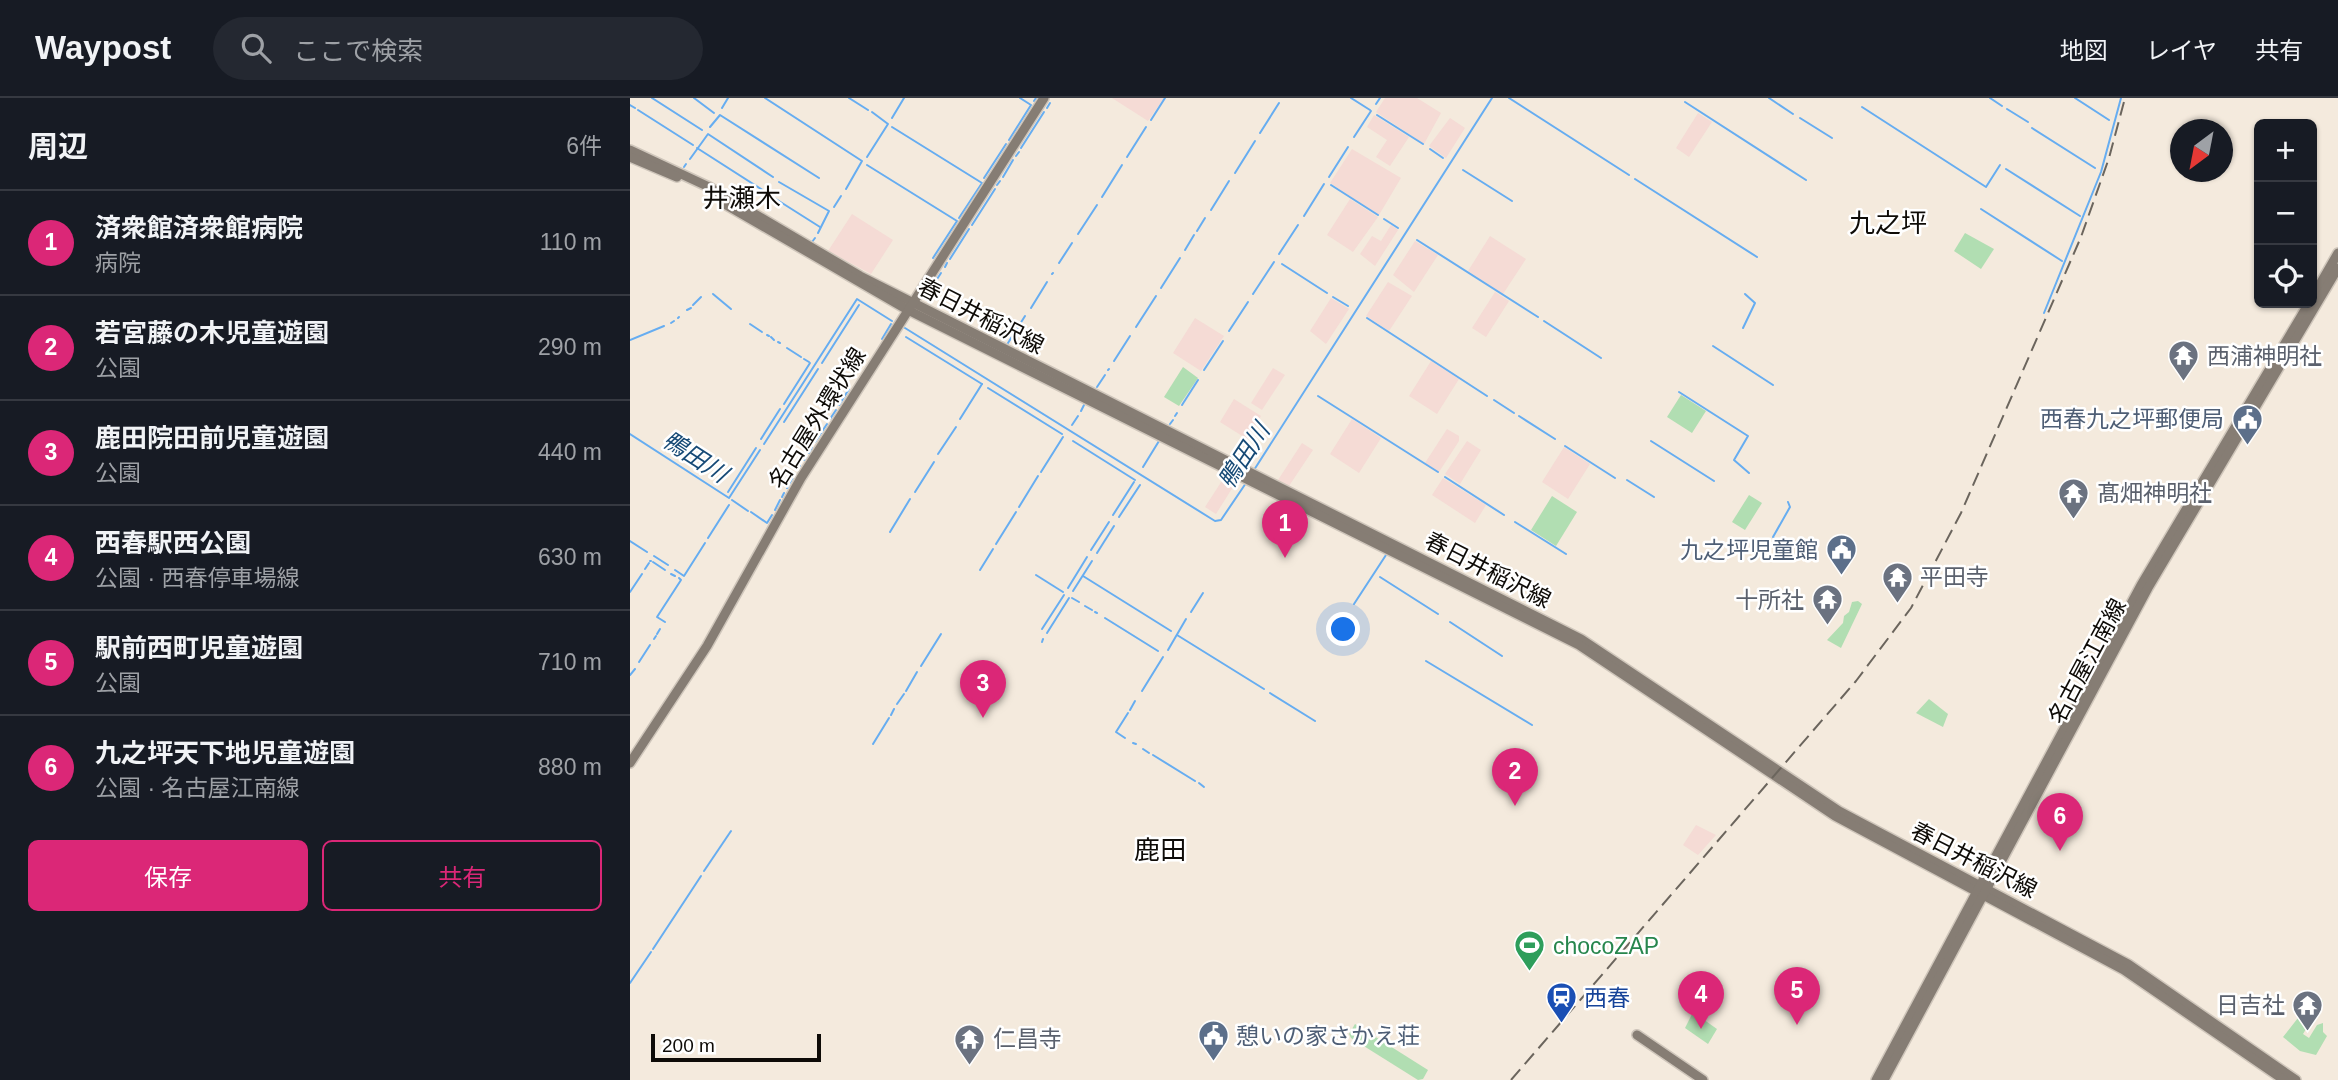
<!DOCTYPE html>
<html lang="ja">
<meta charset="utf-8">
<style>
body{margin:0;font-family:Arial,"Noto Sans JP",sans-serif;background:#242831;color:#f1f3f6}
.controls{position:absolute;right:21px;top:21px;display:grid;overflow:hidden;border-radius:10px;box-shadow:0 2px 5px #0004}
.controls button{width:63px;height:63px;display:grid;place-items:center;padding:0;border:0;border-bottom:2px solid #363941;background:#171b24;color:#f1f3f6;font:35px sans-serif}
.compass{position:absolute;left:1540px;top:21px;width:63px;height:63px;border-radius:50%;background:#171b24;box-shadow:0 2px 5px #0004;rotate:212deg}
.scale{position:absolute;left:21px;bottom:18px;width:170px;box-sizing:border-box;padding-left:7px;border:4px solid #0e0b07;border-top:0;font-size:19px;line-height:24px;white-space:nowrap;color:#0e0b07;-webkit-text-stroke:5px #fff;paint-order:stroke}
.you{position:absolute;left:714px;top:532px;width:24px;height:24px;margin:-18px;border:5px solid #fff;border-radius:50%;background:#1a73e8;box-shadow:0 0 0 10px #1a73e833}
.badge{display:grid;place-items:center;width:46px;height:46px;border-radius:50%;background:#db2777;color:#fff;font-size:23px;font-weight:700}
.pin{position:absolute;translate:-50% -58px;filter:drop-shadow(0 2px 4px #0008)}
.pin::after{content:'';position:absolute;top:37px;width:24px;height:21px;background:inherit;clip-path:polygon(0 0,100% 0,50% 100%)}
.list{margin:0;padding:0;list-style:none}
h2{display:flex;justify-content:space-between;align-items:center;height:91px;margin:0;padding:0 28px;font-size:30px}
h2 small{font-size:23px;font-weight:400;color:#9ea1a6}
.list li{display:grid;grid-template-columns:46px 1fr auto;gap:21px;align-items:center;box-sizing:border-box;height:105px;padding:0 28px;border-top:2px solid #363941}
.list b{display:block;font-size:26px;white-space:nowrap}
.list p{margin:0;font-size:23px;white-space:nowrap;color:#9ea1a6}
.list em{font-size:23px;font-style:normal;color:#9ea1a6}
.actions{display:flex;gap:14px;padding:21px 28px}
.actions a{flex:1;padding:16px 0;border:2px solid #db2777;border-radius:10px;text-align:center;font-size:24px;color:#db2777}
.actions .main{background:#db2777;color:#fff}
.icon{flex:none;width:38px;height:38px;fill:none;stroke:currentColor;stroke-width:2;stroke-linecap:round;stroke-linejoin:round}
.map{position:relative;flex:none;width:1708px;height:982px;overflow:hidden}
header{display:flex;align-items:center;gap:42px;box-sizing:border-box;height:98px;padding:0 35px;background:#171b24;border-bottom:2px solid #363941}
header strong{font-size:33px}
nav{display:flex;gap:38px;margin-inline-start:auto;font-size:24px}
.search{width:490px;height:63px;background:#242831;display:flex;align-items:center;gap:18px;box-sizing:border-box;padding:0 24px;border-radius:38px;color:#9ea1a6;font-size:26px}
main{display:flex}
aside{flex:1;background:#171b24}
.map>svg:first-child{display:block}
</style>
<header>
<strong>Waypost</strong>
<div class="search"><svg class="icon" aria-label="search" viewBox="0 0 24 24"><circle cx="10" cy="10" r="6"/><path d="M15 15l6 6"/></svg>ここで検索</div>
<nav><a>地図</a><a>レイヤ</a><a>共有</a></nav>
</header>
<main>
<aside>
<h2>周辺<small>6件</small></h2>
<ul class="list">
<li><span class="badge">1</span><div><b>済衆館済衆館病院</b><p>病院</p></div><em>110 m</em></li>
<li><span class="badge">2</span><div><b>若宮藤の木児童遊園</b><p>公園</p></div><em>290 m</em></li>
<li><span class="badge">3</span><div><b>鹿田院田前児童遊園</b><p>公園</p></div><em>440 m</em></li>
<li><span class="badge">4</span><div><b>西春駅西公園</b><p>公園 · 西春停車場線</p></div><em>630 m</em></li>
<li><span class="badge">5</span><div><b>駅前西町児童遊園</b><p>公園</p></div><em>710 m</em></li>
<li><span class="badge">6</span><div><b>九之坪天下地児童遊園</b><p>公園 · 名古屋江南線</p></div><em>880 m</em></li>
</ul>
<div class="actions"><a class="main">保存</a><a>共有</a></div>
</aside>
<div class="map">
<svg width="1708" height="982" viewBox="0 0 1708 982">
<rect width="100%" height="100%" fill="#f4eadd"/>
<g fill="#f5dbd5">
<polygon points="482,0 534,0 518,23"/>
<polygon points="755,0 787,0 811,15 794,46 746,14"/>
<polygon points="1068,15 1082,24 1059,59 1046,50"/>
<polygon points="744,17 779,39 760,68 746,59 757,42 737,29"/>
<polygon points="820,20 835,30 816,60 799,48"/>
<polygon points="722,51 771,80 749,117 700,85"/>
<polygon points="720,101 748,119 723,154 697,137"/>
<polygon points="222,116 263,142 241,176 198,153"/>
<polygon points="761,127 768,132 745,168 730,156 742,138 751,143"/>
<polygon points="860,138 896,161 873,196 838,173"/>
<polygon points="785,143 808,157 784,194 763,177"/>
<polygon points="758,184 782,198 759,233 736,218"/>
<polygon points="865,194 879,203 856,239 842,230"/>
<polygon points="701,200 719,211 696,246 680,233"/>
<polygon points="565,220 594,238 571,273 543,255"/>
<polygon points="801,263 829,281 807,316 779,298"/>
<polygon points="643,270 655,277 632,312 621,305"/>
<polygon points="604,301 631,318 617,341 590,324"/>
<polygon points="722,321 751,340 729,375 700,356"/>
<polygon points="817,331 829,338 829,343 809,374 795,365"/>
<polygon points="837,343 851,352 830,386 815,376"/>
<polygon points="672,345 683,352 659,388 648,382"/>
<polygon points="934,349 960,366 938,401 912,384"/>
<polygon points="597,375 608,381 586,416 575,409"/>
<polygon points="813,380 856,407 845,425 802,397"/>
<polygon points="1066,727 1086,737 1068,757 1053,747"/>
</g>
<g fill="#b1deb2">
<polygon points="1335,135 1364,151 1351,171 1324,153"/>
<polygon points="553,269 568,280 549,308 534,299"/>
<polygon points="1051,297 1076,313 1062,335 1037,319"/>
<polygon points="1119,397 1132,405 1115,432 1102,424"/>
<polygon points="922,398 947,414 926,448 901,432"/>
<polygon points="1228,503 1232,506 1211,550 1197,542 1213,525 1214,518 1219,514 1222,504"/>
<polygon points="1299,601 1318,616 1313,629 1286,615"/>
<polygon points="1686,897 1693,903 1673,936 1679,940 1687,927 1693,925 1693,934 1697,938 1686,957 1670,953 1653,939"/>
<polygon points="1063,914 1087,931 1078,946 1055,930"/>
<polygon points="725,926 798,972 793,981 788,982 721,940 719,936"/>
</g>
<g fill="none" stroke-linecap="round" stroke-linejoin="round">
<g stroke="#66adf1" stroke-width="2">
<polyline points="22,0 72,32"/>
<polyline points="64,0 84,15"/>
<polyline points="135,0 232,63 216,91"/>
<polyline points="219,0 238,12"/>
<polyline points="721,0 740,12"/>
<polyline points="879,0 999,77"/>
<polyline points="1139,0 1163,16"/>
<polyline points="1360,0 1372,8"/>
<polyline points="1445,0 1479,22"/>
<polyline points="404,3 406,0"/>
<polyline points="1055,4 1176,82"/>
<polyline points="746,6 750,0"/>
<polyline points="0,7 5,10"/>
<polyline points="1232,9 1356,89 1370,67"/>
<polyline points="92,10 98,0"/>
<polyline points="417,10 420,5"/>
<polyline points="1377,11 1398,24"/>
<polyline points="8,12 63,47"/>
<polyline points="747,17 793,46"/>
<polyline points="262,20 274,0"/>
<polyline points="1170,20 1202,40"/>
<polyline points="521,22 535,0"/>
<polyline points="80,29 90,17 189,80"/>
<polyline points="262,29 352,85 329,120"/>
<polyline points="1402,30 1465,70"/>
<polyline points="630,35 649,5"/>
<polyline points="724,39 741,13"/>
<polyline points="379,42 401,7 390,0"/>
<polyline points="67,50 134,93"/>
<polyline points="391,50 414,14"/>
<polyline points="800,51 813,60"/>
<polyline points="386,58 389,54"/>
<polyline points="237,59 258,26 242,14"/>
<polyline points="497,59 516,29"/>
<polyline points="60,61 78,36 143,79"/>
<polyline points="237,67 327,123 303,160"/>
<polyline points="54,69 56,66"/>
<polyline points="1376,71 1450,118"/>
<polyline points="833,72 882,103"/>
<polyline points="605,75 625,43"/>
<polyline points="373,79 383,62"/>
<polyline points="699,79 718,49"/>
<polyline points="354,80 376,46"/>
<polyline points="1005,81 1127,159"/>
<polyline points="149,84 199,113 188,135"/>
<polyline points="367,87 370,83"/>
<polyline points="701,87 748,117"/>
<polyline points="141,98 190,129"/>
<polyline points="472,99 492,67"/>
<polyline points="204,109 211,98"/>
<polyline points="1351,111 1432,163"/>
<polyline points="581,112 599,83"/>
<polyline points="674,118 694,86"/>
<polyline points="754,121 768,130"/>
<polyline points="342,127 365,91"/>
<polyline points="567,133 575,120"/>
<polyline points="448,136 467,107"/>
<polyline points="787,142 908,219"/>
<polyline points="182,144 185,140"/>
<polyline points="555,152 564,137"/>
<polyline points="649,156 668,127"/>
<polyline points="320,161 339,131"/>
<polyline points="429,165 442,145"/>
<polyline points="652,166 697,195"/>
<polyline points="315,169 317,165"/>
<polyline points="422,176 423,175"/>
<polyline points="531,190 550,160"/>
<polyline points="298,195 311,175"/>
<polyline points="83,196 101,211"/>
<polyline points="623,196 644,164"/>
<polyline points="703,199 718,208"/>
<polyline points="63,207 71,199"/>
<polyline points="401,210 417,184"/>
<polyline points="57,212 61,210"/>
<polyline points="1414,215 1471,74 1491,0"/>
<polyline points="48,220 49,219"/>
<polyline points="737,220 857,298"/>
<polyline points="914,223 971,260"/>
<polyline points="41,225 44,223"/>
<polyline points="120,226 132,234"/>
<polyline points="506,229 526,198"/>
<polyline points="275,230 585,423 591,422 616,385"/>
<polyline points="1113,230 1125,205 1115,196"/>
<polyline points="599,233 618,204"/>
<polyline points="137,237 139,238"/>
<polyline points="141,239 144,242"/>
<polyline points="276,239 352,286"/>
<polyline points="252,241 261,226"/>
<polyline points="0,242 34,228"/>
<polyline points="148,244 150,245"/>
<polyline points="378,245 395,218"/>
<polyline points="1083,248 1143,287"/>
<polyline points="157,250 171,259"/>
<polyline points="174,261 179,264"/>
<polyline points="484,263 500,238"/>
<polyline points="192,265 229,207"/>
<polyline points="478,272 479,271"/>
<polyline points="574,272 593,243"/>
<polyline points="467,289 475,277"/>
<polyline points="358,290 432,336"/>
<polyline points="1049,294 1118,338 1104,362 1119,375"/>
<polyline points="688,298 808,374"/>
<polyline points="864,302 884,315"/>
<polyline points="154,306 180,265"/>
<polyline points="209,307 219,291"/>
<polyline points="552,307 568,282"/>
<polyline points="451,313 454,307"/>
<polyline points="545,318 547,315"/>
<polyline points="889,318 925,341"/>
<polyline points="200,321 206,312"/>
<polyline points="330,321 352,286"/>
<polyline points="154,324 188,271"/>
<polyline points="540,326 543,322"/>
<polyline points="442,327 448,318"/>
<polyline points="0,336 99,400 130,352"/>
<polyline points="131,341 150,311"/>
<polyline points="443,343 505,382"/>
<polyline points="1021,343 1084,383"/>
<polyline points="185,344 197,326"/>
<polyline points="134,346 227,201 262,223"/>
<polyline points="935,348 985,380"/>
<polyline points="179,355 182,349"/>
<polyline points="308,356 326,329"/>
<polyline points="174,362 176,359"/>
<polyline points="513,369 529,343"/>
<polyline points="168,371 170,367"/>
<polyline points="624,372 862,0"/>
<polyline points="411,374 433,339"/>
<polyline points="815,379 874,417"/>
<polyline points="997,382 1024,399"/>
<polyline points="157,390 163,379"/>
<polyline points="98,394 126,350"/>
<polyline points="285,394 304,364"/>
<polyline points="152,399 154,395"/>
<polyline points="102,402 118,413"/>
<polyline points="389,409 408,378"/>
<polyline points="145,412 150,402"/>
<polyline points="121,414 137,425 142,417"/>
<polyline points="483,417 504,384"/>
<polyline points="489,419 510,387"/>
<polyline points="885,424 936,456"/>
<polyline points="260,434 280,401"/>
<polyline points="78,440 99,407"/>
<polyline points="0,443 17,454"/>
<polyline points="366,446 386,414"/>
<polyline points="1151,449 1143,439 1160,409 1158,404"/>
<polyline points="461,452 479,424"/>
<polyline points="467,455 484,428"/>
<polyline points="24,458 38,467"/>
<polyline points="20,463 21,463"/>
<polyline points="23,464 35,472"/>
<polyline points="15,471 19,465"/>
<polyline points="45,472 54,478 75,445"/>
<polyline points="350,472 363,451"/>
<polyline points="41,476 45,478"/>
<polyline points="406,477 433,494"/>
<polyline points="453,478 541,533"/>
<polyline points="750,479 808,516"/>
<polyline points="438,490 457,459"/>
<polyline points="443,493 462,463"/>
<polyline points="0,494 12,476"/>
<polyline points="442,500 449,504"/>
<polyline points="724,506 756,457"/>
<polyline points="455,508 462,512"/>
<polyline points="465,514 467,515"/>
<polyline points="561,514 573,495"/>
<polyline points="475,520 528,553"/>
<polyline points="35,524 27,519 51,482 49,480"/>
<polyline points="820,524 872,558"/>
<polyline points="412,531 434,497"/>
<polyline points="417,535 439,500"/>
<polyline points="27,536 30,531"/>
<polyline points="547,537 634,591"/>
<polyline points="24,541 26,538"/>
<polyline points="412,544 413,541"/>
<polyline points="538,552 556,521"/>
<polyline points="796,563 902,627"/>
<polyline points="9,564 20,547"/>
<polyline points="291,568 311,536"/>
<polyline points="0,577 5,571"/>
<polyline points="276,593 287,574"/>
<polyline points="512,593 533,559"/>
<polyline points="640,595 685,623"/>
<polyline points="267,606 274,596"/>
<polyline points="500,612 505,603"/>
<polyline points="261,617 264,611"/>
<polyline points="495,640 486,634 498,615"/>
<polyline points="503,645 506,646"/>
<polyline points="243,646 259,620"/>
<polyline points="513,651 519,655"/>
<polyline points="523,657 565,683"/>
<polyline points="569,685 574,689"/>
<polyline points="74,773 101,733"/>
<polyline points="23,851 71,778"/>
<polyline points="0,885 21,854"/>
</g>
<defs>
<g id="major">
<polyline points="0,52 79,89 230,178 951,541 1209,713 1498,866 1666,982"/>
<polyline points="0,59 47,79"/>
<polyline points="93,105 278,212 949,547 1205,718 1494,872 1654,982"/>
<polyline points="1682,200 1708,155"/>
<polyline points="0,665 77,548 171,380 414,0"/>
<polyline points="1007,937 1073,982"/>
<polyline points="1246,982 1511,487 1679,205"/>
<polyline points="1254,982 1518,490 1708,170"/>
</g>
</defs>
<use href="#major" stroke="#cfc6bb" stroke-width="12"/>
<use href="#major" stroke="#867d74" stroke-width="9"/>
<polyline stroke="#6b655d" stroke-width="2" stroke-dasharray="14 7" stroke-linecap="butt" points="881,982 1226,583 1281,510 1331,415 1451,139 1479,60 1495,0"/>
</g>
<defs>
<symbol id="temple-pin" viewBox="-11 -11 22 30"><path d="M0 17L-7.5 6A9.5 9.5 0 1 1 7.5 6Z" fill="#6b7280" stroke="#fff"/><path d="M0-6L5-2H3V0L6.5 2.5H4V6H1.5V3h-3V6H-4V2.5H-6.5L-3 0V-2H-5Z" fill="#fff"/></symbol>
<symbol id="civic-pin" viewBox="-11 -11 22 30"><path d="M0 17L-7.5 6A9.5 9.5 0 1 1 7.5 6Z" fill="#5c6f8a" stroke="#fff"/><path d="M-.6-6.5H3V-4.5H.6V-3L4-1V1h2V6H-6V1h2V-1L-.6-3ZM-1.2 2.5V6h2.4V2.5Z" fill="#fff"/></symbol>
<symbol id="stadium-pin" viewBox="-11 -11 22 30"><path d="M0 17L-7.5 6A9.5 9.5 0 1 1 7.5 6Z" fill="#2e9e5b" stroke="#fff"/><path d="M0-5a6.5 5 0 1 0 0 10a6.5 5 0 1 0 0-10ZM-3.5-1.8h7v3.6h-7Z" fill="#fff"/></symbol>
<symbol id="station-pin" viewBox="-11 -11 22 30"><path d="M0 17L-7.5 6A9.5 9.5 0 1 1 7.5 6Z" fill="#1a4fb4" stroke="#fff"/><path d="M-3-6H3Q5-6 5-4V2Q5 4 3 4L4.5 6H3L1.5 4h-3L-3 6H-4.5L-3 4Q-5 4-5 2V-4Q-5-6-3-6ZM-3.5-4v3h7v-3ZM-3.5 1v1.5H-2V1ZM2 1v1.5H3.5V1Z" fill="#fff"/></symbol>
</defs>
<g fill-rule="evenodd">
<use href="#temple-pin" x="1536" y="240" width="35" height="47"/>
<use href="#civic-pin" x="1600" y="304" width="35" height="47"/>
<use href="#temple-pin" x="1426" y="378" width="35" height="47"/>
<use href="#civic-pin" x="1194" y="434" width="35" height="47"/>
<use href="#temple-pin" x="1250" y="462" width="35" height="47"/>
<use href="#temple-pin" x="1180" y="484" width="35" height="47"/>
<use href="#stadium-pin" x="882" y="830" width="35" height="47"/>
<use href="#station-pin" x="914" y="882" width="35" height="47"/>
<use href="#temple-pin" x="1660" y="890" width="35" height="47"/>
<use href="#civic-pin" x="566" y="920" width="35" height="47"/>
<use href="#temple-pin" x="322" y="924" width="35" height="47"/>
</g>
<g text-anchor="middle" stroke-width="5" stroke-linejoin="round" paint-order="stroke">
<g font-size="23" fill="#0e0b07" stroke="#fff">
<text transform="translate(351 218) rotate(27)" y="8">春日井稲沢線</text>
<text transform="translate(187 320) rotate(-58)" y="8">名古屋外環状線</text>
<text transform="translate(858 472) rotate(27)" y="8">春日井稲沢線</text>
<text transform="translate(1457 563) rotate(-62)" y="8">名古屋江南線</text>
<text transform="translate(1344 762) rotate(27)" y="8">春日井稲沢線</text>
</g>
<g font-size="23" fill="#5b616d" stroke="#fff" text-anchor="start">
<text x="1577" y="266">西浦神明社</text>
<text x="1467" y="403">髙畑神明社</text>
<text x="1290" y="487">平田寺</text>
<text x="1174" y="510" text-anchor="end">十所社</text>
<text x="1655" y="915" text-anchor="end">日吉社</text>
<text x="363" y="949">仁昌寺</text>
</g>
<g font-size="23" fill="#4e5e75" stroke="#fff" text-anchor="end">
<text x="1594" y="329">西春九之坪郵便局</text>
<text x="1188" y="460">九之坪児童館</text>
<text x="606" y="946" text-anchor="start">憩いの家さかえ荘</text>
</g>
<g font-size="23" fill="#27864d" stroke="#fff" text-anchor="start">
<text x="923" y="856">chocoZAP</text>
</g>
<g font-size="23" fill="#164399" stroke="#fff" text-anchor="start">
<text x="954" y="908">西春</text>
</g>
<g font-size="24" font-style="italic" fill="#174a76" stroke="#fff">
<text transform="translate(614 358) rotate(-57)" y="8">鴨田川</text>
<text transform="translate(65 359) rotate(33)" y="8">鴨田川</text>
</g>
<g font-size="26" fill="#0e0b07" stroke="#fff">
<text x="112" y="109">井瀬木</text>
<text x="1258" y="134">九之坪</text>
<text x="530" y="761">鹿田</text>
</g>
</g>
</svg>
<div class="controls">
<button>+</button>
<button>−</button>
<button><svg class="icon" aria-label="locate" viewBox="0 0 24 24"><circle cx="12" cy="12" r="6"/><path d="M12 2v4M12 18v4M2 12h4M18 12h4"/></svg></button>
</div>
<svg class="compass" viewBox="-18 -18 36 36"><path d="M0-13l5 13h-10z" fill="#e53935"/><path d="M0 13l5-13h-10z" fill="#9ea1a6"/></svg>
<div class="scale">200 m</div>
<div class="you"></div>
<div class="pin badge" style="left:655px;top:460px">1</div>
<div class="pin badge" style="left:885px;top:708px">2</div>
<div class="pin badge" style="left:353px;top:620px">3</div>
<div class="pin badge" style="left:1071px;top:931px">4</div>
<div class="pin badge" style="left:1167px;top:927px">5</div>
<div class="pin badge" style="left:1430px;top:753px">6</div>
</div>
</main>
